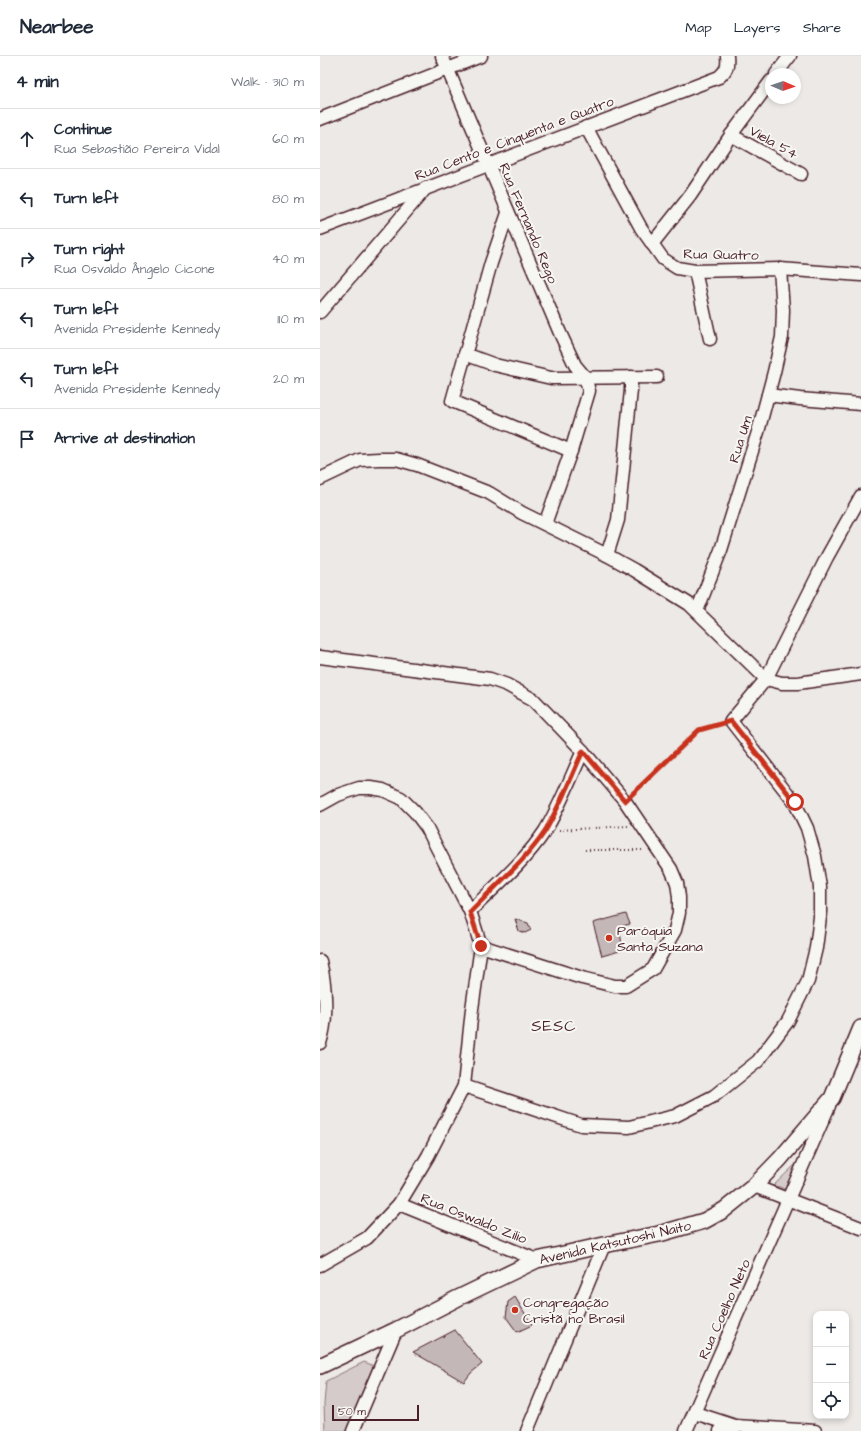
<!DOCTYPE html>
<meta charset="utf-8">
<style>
body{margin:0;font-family:"Architects Daughter",sans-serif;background:#f2f2f3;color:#1f2937}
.controls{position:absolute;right:12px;bottom:12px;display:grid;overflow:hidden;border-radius:8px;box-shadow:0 2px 6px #0003}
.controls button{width:36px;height:36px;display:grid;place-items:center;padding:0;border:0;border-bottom:1px solid #e0e1e3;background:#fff;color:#1f2937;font:20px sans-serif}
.compass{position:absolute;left:445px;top:12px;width:36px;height:36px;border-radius:50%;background:#fff;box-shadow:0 2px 6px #0003;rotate:92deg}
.scale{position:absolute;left:12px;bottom:10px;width:87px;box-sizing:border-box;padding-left:4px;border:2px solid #4a1f2b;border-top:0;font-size:11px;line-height:14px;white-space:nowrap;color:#4a1f2b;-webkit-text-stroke:3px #f6f6f2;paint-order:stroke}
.stop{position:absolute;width:12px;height:12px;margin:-9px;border:3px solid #c8321e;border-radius:50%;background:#fff}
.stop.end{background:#c8321e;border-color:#fff;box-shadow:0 1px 4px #0008}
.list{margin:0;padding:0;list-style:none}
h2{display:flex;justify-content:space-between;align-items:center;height:52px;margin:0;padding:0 16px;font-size:17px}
h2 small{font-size:13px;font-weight:400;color:#747a83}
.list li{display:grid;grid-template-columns:26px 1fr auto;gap:12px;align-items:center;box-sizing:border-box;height:60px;padding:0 16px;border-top:1px solid #e0e1e3}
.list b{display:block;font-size:15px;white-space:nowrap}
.list p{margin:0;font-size:13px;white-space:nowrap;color:#747a83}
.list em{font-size:13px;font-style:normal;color:#747a83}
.icon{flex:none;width:22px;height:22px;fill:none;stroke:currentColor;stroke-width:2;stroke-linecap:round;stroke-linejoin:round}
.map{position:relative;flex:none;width:541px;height:1375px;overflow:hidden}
header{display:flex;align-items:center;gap:24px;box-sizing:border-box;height:56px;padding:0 20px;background:#fff;border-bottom:1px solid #e0e1e3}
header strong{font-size:19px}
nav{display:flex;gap:22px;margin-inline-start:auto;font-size:14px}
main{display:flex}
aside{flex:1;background:#fff}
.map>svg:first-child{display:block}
</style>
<header>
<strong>Nearbee</strong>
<nav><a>Map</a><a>Layers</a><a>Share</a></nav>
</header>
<main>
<aside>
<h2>4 min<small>Walk · 310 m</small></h2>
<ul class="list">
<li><svg class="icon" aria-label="ahead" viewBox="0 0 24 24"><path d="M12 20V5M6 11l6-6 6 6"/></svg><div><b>Continue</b><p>Rua Sebastião Pereira Vidal</p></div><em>60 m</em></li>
<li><svg class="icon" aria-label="left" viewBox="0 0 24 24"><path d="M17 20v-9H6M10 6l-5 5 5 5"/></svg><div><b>Turn left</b></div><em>80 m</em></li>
<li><svg class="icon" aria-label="right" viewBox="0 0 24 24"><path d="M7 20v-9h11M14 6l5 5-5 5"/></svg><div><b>Turn right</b><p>Rua Osvaldo Ângelo Cicone</p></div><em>40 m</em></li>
<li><svg class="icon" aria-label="left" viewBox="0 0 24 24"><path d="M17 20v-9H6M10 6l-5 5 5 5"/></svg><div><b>Turn left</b><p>Avenida Presidente Kennedy</p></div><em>110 m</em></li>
<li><svg class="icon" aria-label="left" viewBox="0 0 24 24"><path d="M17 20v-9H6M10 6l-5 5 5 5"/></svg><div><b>Turn left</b><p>Avenida Presidente Kennedy</p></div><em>20 m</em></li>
<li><svg class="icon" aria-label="arrive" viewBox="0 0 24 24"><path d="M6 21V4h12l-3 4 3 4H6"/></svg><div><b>Arrive at destination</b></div></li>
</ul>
</aside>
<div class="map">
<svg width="541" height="1375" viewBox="0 0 541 1375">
<rect width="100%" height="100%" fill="#ece9e6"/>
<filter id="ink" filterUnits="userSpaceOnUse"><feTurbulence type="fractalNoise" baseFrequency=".025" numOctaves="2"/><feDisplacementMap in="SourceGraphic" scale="8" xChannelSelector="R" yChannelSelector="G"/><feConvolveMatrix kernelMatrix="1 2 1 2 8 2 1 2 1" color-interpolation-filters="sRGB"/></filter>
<g filter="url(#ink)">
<g fill="#d4cbca" stroke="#8f757a">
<polygon points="479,1105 466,1134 460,1131 453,1130"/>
<polygon points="44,1306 52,1309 53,1314 27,1375 5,1375 4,1348 6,1325"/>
</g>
<g fill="#c4b7b7" stroke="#4a1f2b">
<polygon points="306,858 310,868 299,871 303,894 282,900 273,867"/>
<polygon points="195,863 208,867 211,874 205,877 199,875"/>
<polygon points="195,1241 212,1269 197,1276 186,1261 188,1246"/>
<polygon points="135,1274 162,1308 151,1317 144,1326 93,1296"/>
</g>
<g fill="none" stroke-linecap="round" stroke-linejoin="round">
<defs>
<g id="minor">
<polyline points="122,0 240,277 255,309 265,321 269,335 251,395 225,468"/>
<polyline points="456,18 470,0"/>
<polyline points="0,63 161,0"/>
<polyline points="266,71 321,172 343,203 357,212 375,215 460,213 541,219"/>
<polyline points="411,79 481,118"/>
<polyline points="188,157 171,207 132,345 251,395"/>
<path d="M0,173L399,21C407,14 408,10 407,0"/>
<polyline points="332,188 370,140 411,79 451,25"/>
<polyline points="375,215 390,283"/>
<polyline points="0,256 106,132"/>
<polyline points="145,298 175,309 231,322 337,321"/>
<polyline points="448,339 480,343 541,348"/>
<polyline points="0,423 40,404 59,403 76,403 97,409 169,437 202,457 287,499 314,514 369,548 446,623 462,627 478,627 541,618"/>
<polyline points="287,499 298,464 311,334 311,321"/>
<polyline points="377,555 401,494 438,376 454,316 462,281 463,254 460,213"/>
<polyline points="0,601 170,623 187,629 214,644 263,695 305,745 351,813 357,827 359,841 359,857 355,874 333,913 306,930 295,930 262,922 161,890"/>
<polyline points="0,749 18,739 39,732 51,732 63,734 81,742 95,756 107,772 117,792 150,855 161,890 152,953 144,1030 108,1100 79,1148 47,1182 0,1209"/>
<path d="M150,855C176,830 205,805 225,775C240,750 251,721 263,695"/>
<path d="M0,905C6,930 8,963 0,987"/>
<polyline points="144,1030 261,1069 309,1071 355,1060 394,1040 438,1005 468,965 488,925 496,892 500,861 500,831 495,800 487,772 475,747 411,665 446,623 507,501 541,440"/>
<polyline points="434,1130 541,1172"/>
<polyline points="79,1148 217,1204"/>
<polyline points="375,1357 415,1370"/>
<polyline points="33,1375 76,1274"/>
<polyline points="207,1375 284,1189"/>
<polyline points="366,1375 509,1050"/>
<polyline points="400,1375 415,1370 495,1375"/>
</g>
<polyline id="major" points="0,1310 76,1274 138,1242 217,1204 284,1189 339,1178 384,1165 404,1154 434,1130 460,1103 512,1042 541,972"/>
</defs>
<use href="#minor" stroke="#4a1f2b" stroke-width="15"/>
<use href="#major" stroke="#4a1f2b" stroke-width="18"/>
<g stroke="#4a1f2b" stroke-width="2" stroke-dasharray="1 3" stroke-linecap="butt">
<polyline points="313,737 379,674 400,668"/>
<polyline points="239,774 308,770"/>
<polyline points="265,794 325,794"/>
</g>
<use href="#minor" stroke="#f6f6f2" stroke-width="12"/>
<use href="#major" stroke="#f6f6f2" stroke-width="15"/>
</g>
</g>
<g fill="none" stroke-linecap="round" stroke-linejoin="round" filter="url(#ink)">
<path stroke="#c8321e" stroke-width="5" d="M161,890L150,856C175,830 205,805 225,775C240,750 251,721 263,695L305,745L379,674L411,665L475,746"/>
</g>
<g fill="#c8321e" stroke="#f6f6f2" stroke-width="1.5">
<circle cx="289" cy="882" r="4"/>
<circle cx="195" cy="1254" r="4"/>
</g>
<g text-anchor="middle" stroke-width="4" stroke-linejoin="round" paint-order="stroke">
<g font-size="14" fill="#4a1f2b" stroke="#f6f6f2">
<text transform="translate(194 82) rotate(-21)" y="5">Rua Cento e Cinquenta e Quatro</text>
<text transform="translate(454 86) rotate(29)" y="5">Viela 54</text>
<text transform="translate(209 167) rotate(67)" y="5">Rua Fernando Rego</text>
<text transform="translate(401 198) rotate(1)" y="5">Rua Quatro</text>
<text transform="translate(420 383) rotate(-73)" y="5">Rua Um</text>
<text transform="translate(154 1162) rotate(22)" y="5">Rua Oswaldo Zilio</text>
<text transform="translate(295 1186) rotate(-13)" y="5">Avenida Katsutoshi Naito</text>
<text transform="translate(404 1253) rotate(-66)" y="5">Rua Coelho Neto</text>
</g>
<g font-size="14" fill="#4a1f2b" stroke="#f6f6f2" text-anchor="start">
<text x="297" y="879">Paróquia<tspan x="297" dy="16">Santa Suzana</tspan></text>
<text x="203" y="1251">Congregação<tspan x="203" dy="16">Cristã no Brasil</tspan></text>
</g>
<g font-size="16" letter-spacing="1" fill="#4a1f2b" stroke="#f6f6f2">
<text x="234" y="975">SESC</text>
</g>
</g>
</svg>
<div class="controls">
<button>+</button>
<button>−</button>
<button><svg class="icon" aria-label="locate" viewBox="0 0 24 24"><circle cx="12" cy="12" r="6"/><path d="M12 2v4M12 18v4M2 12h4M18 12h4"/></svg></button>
</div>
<svg class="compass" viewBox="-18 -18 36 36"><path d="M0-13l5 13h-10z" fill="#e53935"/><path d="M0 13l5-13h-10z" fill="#747a83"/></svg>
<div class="scale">50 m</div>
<div class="stop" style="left:475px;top:746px"></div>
<div class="stop end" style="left:161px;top:890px"></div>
</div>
</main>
